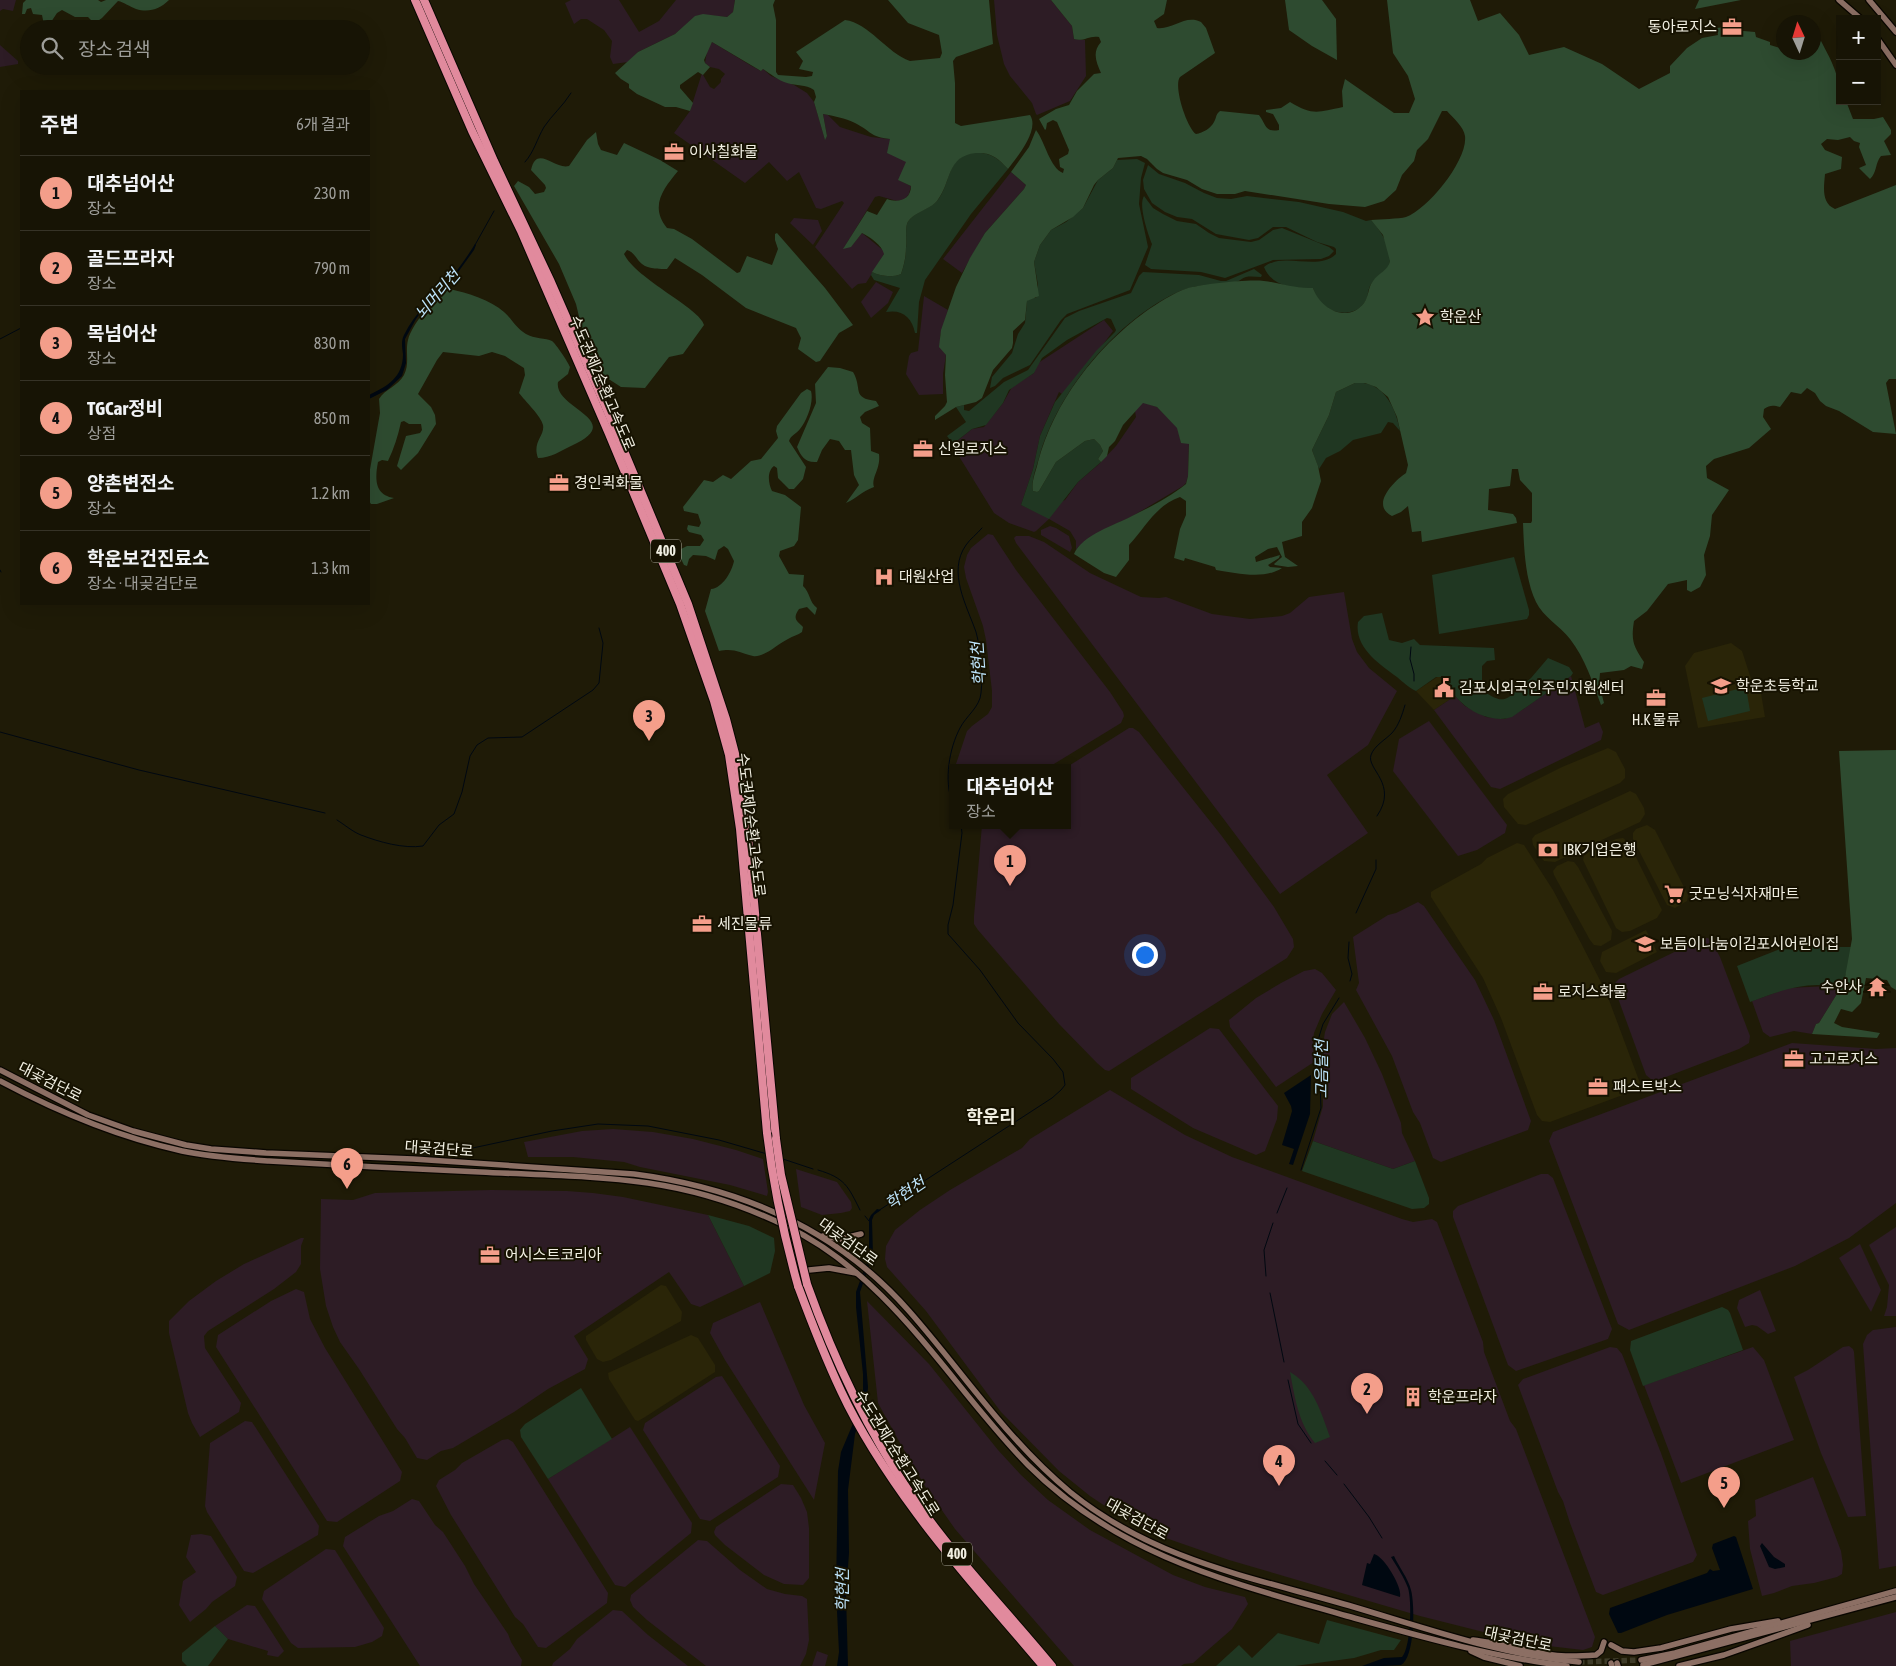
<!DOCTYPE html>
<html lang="ko">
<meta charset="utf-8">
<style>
body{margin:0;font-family:"Asap Condensed","Noto Sans KR",sans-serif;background:#201d0f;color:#f1f3f6}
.controls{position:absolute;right:15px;top:15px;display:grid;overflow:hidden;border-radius:0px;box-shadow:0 5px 20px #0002}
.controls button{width:45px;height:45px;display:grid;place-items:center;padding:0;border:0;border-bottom:1px solid #363327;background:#171405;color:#f1f3f6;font:25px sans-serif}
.compass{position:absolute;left:1776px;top:15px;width:45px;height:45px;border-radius:50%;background:#171405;box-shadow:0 5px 20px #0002;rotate:356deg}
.you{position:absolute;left:1144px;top:954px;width:18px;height:18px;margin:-12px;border:4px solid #fff;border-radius:50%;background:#1a73e8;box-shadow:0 0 0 8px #1a73e833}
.badge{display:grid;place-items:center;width:32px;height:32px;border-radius:50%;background:#f49e8a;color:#111;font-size:16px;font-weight:700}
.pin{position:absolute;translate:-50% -41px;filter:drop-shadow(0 1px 2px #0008)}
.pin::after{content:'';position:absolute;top:26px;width:18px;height:15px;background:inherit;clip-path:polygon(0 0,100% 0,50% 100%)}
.popup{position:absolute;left:949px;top:764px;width:122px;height:65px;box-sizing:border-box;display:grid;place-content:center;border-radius:0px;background:#171405;filter:drop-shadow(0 1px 4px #0005);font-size:16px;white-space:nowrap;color:#9e9e9a}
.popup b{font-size:19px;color:#f1f3f6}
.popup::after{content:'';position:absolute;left:50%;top:100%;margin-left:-10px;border:10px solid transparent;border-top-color:#171405}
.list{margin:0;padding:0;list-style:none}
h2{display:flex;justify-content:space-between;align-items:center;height:65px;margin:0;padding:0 20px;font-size:21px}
h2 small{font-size:16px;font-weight:400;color:#9e9e9a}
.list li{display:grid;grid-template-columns:32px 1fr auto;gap:15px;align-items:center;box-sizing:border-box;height:75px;padding:0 20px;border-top:1px solid #363327}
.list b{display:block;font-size:19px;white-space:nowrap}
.list p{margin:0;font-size:16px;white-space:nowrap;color:#9e9e9a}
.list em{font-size:16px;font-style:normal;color:#9e9e9a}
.icon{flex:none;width:28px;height:28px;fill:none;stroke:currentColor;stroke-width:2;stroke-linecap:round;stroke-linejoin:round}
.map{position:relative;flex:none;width:1896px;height:1666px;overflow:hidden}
.search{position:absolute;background:#171405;box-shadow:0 5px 20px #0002;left:20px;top:20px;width:350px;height:55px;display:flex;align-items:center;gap:12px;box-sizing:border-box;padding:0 18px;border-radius:28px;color:#9e9e9a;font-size:19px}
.panel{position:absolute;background:#171405;box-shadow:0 5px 20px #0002;left:20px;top:90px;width:350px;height:515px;border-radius:0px}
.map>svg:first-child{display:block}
</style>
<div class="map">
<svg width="1896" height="1666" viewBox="0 0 1896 1666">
<rect width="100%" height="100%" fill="#1f1b07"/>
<g fill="#2a2508">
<polygon points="1731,643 1742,651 1755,691 1761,693 1765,717 1698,728 1685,666 1694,653"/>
<polygon points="1439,676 1455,696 1434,710 1416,691"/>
<polygon points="1608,748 1616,752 1625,769 1625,778 1620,783 1526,825 1518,824 1504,807 1503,799 1508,794 1562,767"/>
<polygon points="1630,791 1636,794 1644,808 1645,814 1640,822 1555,862 1544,861 1533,845 1532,839 1535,835"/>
<polygon points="1647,825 1655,830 1688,895 1687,901 1675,908 1667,905 1633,839 1633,833 1636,829"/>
<polygon points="1623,838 1629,843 1662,910 1657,918 1630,931 1622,932 1616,928 1583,860 1584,856 1589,852 1616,839"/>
<polygon points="1517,843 1524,845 1553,890 1581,943 1606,992 1640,1083 1638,1088 1628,1093 1550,1122 1542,1121 1537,1115 1501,1018 1483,978 1431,897 1431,892 1434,890 1481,864 1487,858"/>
<polygon points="1568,861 1574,862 1578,867 1612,931 1611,940 1601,946 1594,945 1590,940 1554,875 1553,871 1557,866"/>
<polygon points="1646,930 1657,952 1616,973 1606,972 1600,961 1602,952"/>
<polygon points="661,1285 666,1286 682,1312 681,1321 611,1360 603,1362 597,1359 586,1340 586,1336"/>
<polygon points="691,1335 698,1338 715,1365 715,1372 645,1417 638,1421 635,1420 609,1379 608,1373"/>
</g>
<g fill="#2d1c25">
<polygon points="0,0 16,0 13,11 3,9 0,11"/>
<polygon points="571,0 619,0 639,32 659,21 676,0 735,0 733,12 727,17 707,15 696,16 675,34 638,52 628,62 613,64 610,57 612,41 604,30 587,19 581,19 574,24 565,3"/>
<polygon points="994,0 1051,0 1072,26 1074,39 1085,40 1086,76 1070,101 1037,115 1036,114 1032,103 1010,76 1004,64 997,35"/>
<polygon points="712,42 750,65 761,71 763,69 771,76 794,85 807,93 814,102 825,139 827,136 823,114 828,115 840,127 871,137 890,139 890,142 907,162 899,180 911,186 909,194 905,199 897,201 879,196 875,197 844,248 853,244 862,233 884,251 884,254 866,283 858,284 852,289 815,247 844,203 842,201 821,209 816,208 799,172 787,181 769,162 745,183 674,133 690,111 702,73 710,87 714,89 721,82 721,79 725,74 719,69 710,67 705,63 707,51"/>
<polygon points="0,45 18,61 18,64 0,67"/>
<polygon points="1011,172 1026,185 1024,189 985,233 962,273 943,259"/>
<polygon points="794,218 818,220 822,231 813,245 790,223"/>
<polygon points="876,282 893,292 888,303 871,318 861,302"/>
<polygon points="924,296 948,310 940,336 943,351 946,355 943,374 943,394 919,395 906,374 909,356 911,353 918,351"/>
<polygon points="1104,320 1113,331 1065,396 1059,392 1040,436 1033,469 1021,505 1037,512 1065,500 1078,482 1099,464 1116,446 1136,417 1135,411 1143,402 1157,407 1178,428 1181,443 1189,443 1188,476 1186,483 1183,486 1131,517 1111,526 1078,547 1076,550 1076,541 1070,531 1049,519 1036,531 1034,532 1009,523 994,513 952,445 972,429 984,427 1003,403 1012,387 1034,373 1035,365"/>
<polygon points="1050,526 1056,528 1069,536 1072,548 1070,552 1041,535 1041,530"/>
<polygon points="988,534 993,535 1016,570 1110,692 1123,712 1124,716 1121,723 1049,767 955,767 967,731 972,726 988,714 992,707 992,691 986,640 983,626 966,578 964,567 967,555 971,548"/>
<polygon points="1016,536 1029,536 1044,542 1090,573 1141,597 1159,598 1166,597 1212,614 1250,619 1282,616 1290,613 1309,597 1344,592 1352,639 1357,652 1369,668 1397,691 1368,745 1327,775 1368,833 1280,894 1016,543 1014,538"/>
<polygon points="1571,676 1585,728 1599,722 1603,732 1601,740 1500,789 1491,787 1434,710 1455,696 1465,706 1486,717 1505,719 1522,710"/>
<polygon points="1429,721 1507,825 1505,833 1477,850 1458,856 1393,771 1399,739"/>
<polygon points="1129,728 1133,728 1139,732 1221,835 1274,907 1293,939 1294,947 1287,958 1109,1071 1105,1070 1097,1063 1059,1024 978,930 974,924 974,916 982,825 1068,825 1067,767"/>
<polygon points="1418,902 1424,906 1475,980 1494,1020 1531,1121 1528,1130 1441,1162 1433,1158 1420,1123 1413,1112 1392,1056 1356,990 1359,983 1353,937 1388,915 1396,913"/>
<polygon points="1703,938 1708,938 1712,942 1720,957 1750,1036 1749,1043 1739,1049 1658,1080 1652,1080 1646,1075 1615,990 1614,984 1619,979"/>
<polygon points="1315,969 1322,973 1336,990 1322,1014 1314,1033 1313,1040 1314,1062 1276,1087 1230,1027 1229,1020 1256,998 1281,983 1304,971"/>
<polygon points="1829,986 1840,989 1819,1023 1816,1024 1812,1034 1794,1031 1770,1037 1763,1032 1752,1001 1788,988"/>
<polygon points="1344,1002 1365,1038 1382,1074 1401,1123 1402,1133 1415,1161 1393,1169 1313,1141 1323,1106 1323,1044 1325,1032 1332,1014"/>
<polygon points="1210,1028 1219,1029 1278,1106 1277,1119 1265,1151 1256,1155 1193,1128 1131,1089 1131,1078"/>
<polygon points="1792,1043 1876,1049 1896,1048 1896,1203 1849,1238 1795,1266 1629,1330 1618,1324 1549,1141 1553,1132"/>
<polygon points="1110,1090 1185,1135 1232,1157 1402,1219 1413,1222 1432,1219 1437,1222 1483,1342 1484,1352 1510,1421 1516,1429 1595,1637 1592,1647 1583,1650 1531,1644 1420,1616 1229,1560 1160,1536 1117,1514 1090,1496 1059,1471 1001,1412 926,1311 887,1267 885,1259 886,1246 895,1230 920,1210 950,1190 1022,1148 1030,1139"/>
<polygon points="613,1129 653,1132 693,1139 736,1150 763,1159 768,1192 767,1196 730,1185 640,1167 624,1162 573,1157 528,1157 524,1142 582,1131"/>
<polygon points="796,1169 837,1182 851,1202 852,1208 850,1211 841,1213 822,1215 801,1207"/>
<polygon points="1541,1174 1548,1174 1553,1178 1612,1329 1608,1339 1516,1371 1508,1365 1453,1217 1453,1211 1458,1206"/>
<polygon points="491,1190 567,1191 593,1193 623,1197 708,1215 744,1286 700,1307 691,1304 669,1272 574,1336 588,1359 585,1369 548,1389 514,1412 453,1448 441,1451 427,1460 417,1458 405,1438 397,1429 359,1369 340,1342 333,1327 326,1306 320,1269 321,1199 353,1200 375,1193"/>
<polygon points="1896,1227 1896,1316 1884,1316 1887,1307 1889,1285 1869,1245"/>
<polygon points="301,1238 304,1238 301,1246 301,1264 296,1272 274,1289 208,1331 204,1336 205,1348 241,1403 239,1412 200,1437 192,1423 188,1413 169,1333 169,1321 189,1301 216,1281 244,1264"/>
<polygon points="1860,1244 1881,1290 1871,1312 1839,1258"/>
<polygon points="296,1289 304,1292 310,1319 325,1348 402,1472 400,1481 337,1522 327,1521 216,1347 218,1335 271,1301"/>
<polygon points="1760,1290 1776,1331 1768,1334 1757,1326 1752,1325 1745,1327 1737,1308 1739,1300"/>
<polygon points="867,1301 929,1364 998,1450 1021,1475 1048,1500 1090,1530 1173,1575 1205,1587 1245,1597 1248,1604 1232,1629 1193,1663 1184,1664 1181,1666 1074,1666 955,1529 925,1486 900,1443 878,1403"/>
<polygon points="760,1302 804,1405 825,1443 814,1500 725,1360 710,1333 713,1323"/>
<polygon points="1896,1327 1896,1566 1879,1569 1863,1344 1867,1335 1873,1330"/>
<polygon points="1849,1346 1853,1349 1854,1352 1866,1516 1848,1517 1821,1453 1794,1377 1808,1370 1843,1347"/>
<polygon points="1610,1347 1617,1348 1622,1354 1661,1453 1697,1555 1693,1562 1603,1595 1596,1592 1570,1523 1563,1501 1558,1492 1518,1385 1523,1379"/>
<polygon points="1753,1347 1764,1360 1794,1440 1681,1483 1644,1385"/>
<polygon points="722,1376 780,1466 778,1477 710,1521 700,1519 643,1430 645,1423 716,1377"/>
<polygon points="245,1421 252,1422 319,1526 318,1535 253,1573 244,1571 207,1512 205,1506 210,1443"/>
<polygon points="630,1427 692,1523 691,1533 625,1587 615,1585 548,1479"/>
<polygon points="508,1439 513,1442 608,1593 607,1603 546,1648 538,1647 523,1624 515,1617 451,1515 436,1486 439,1480 455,1470 462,1463 502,1440"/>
<polygon points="1813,1477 1841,1551 1843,1565 1842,1574 1837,1577 1814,1583 1792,1586 1774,1593 1762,1596 1750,1549 1748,1521 1756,1516 1755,1500"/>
<polygon points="781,1484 793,1485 801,1498 807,1512 809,1528 809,1578 803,1585 784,1584 764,1575 725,1545 715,1535 714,1532 716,1527"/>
<polygon points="412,1499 419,1501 435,1525 443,1532 465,1566 474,1584 508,1634 511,1642 522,1660 521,1666 420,1666 343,1546 345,1537 379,1516 393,1511"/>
<polygon points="201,1534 211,1536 237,1577 235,1586 212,1602 206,1609 190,1622 179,1605 183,1581 196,1572 186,1557 191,1535"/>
<polygon points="698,1540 707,1541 740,1570 767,1589 785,1594 802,1596 807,1599 809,1640 806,1654 800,1666 706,1666 647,1620 633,1607 630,1600 631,1595"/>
<polygon points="326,1549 335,1550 384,1628 382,1636 372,1642 355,1647 298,1648 291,1643 262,1599 264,1591"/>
<polygon points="247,1605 255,1606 284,1651 278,1657 267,1655 268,1651 228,1639 215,1626"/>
<polygon points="613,1610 622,1611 648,1635 688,1666 552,1666 553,1663 570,1649 577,1639"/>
<polygon points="1896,1612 1896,1666 1791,1666 1790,1641"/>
<polygon points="817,1651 828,1655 825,1666 812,1666"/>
</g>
<g fill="#203722">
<path d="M971,153C989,152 996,156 1008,169L971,214L925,280L919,302L917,333H915C912,317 902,309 886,312L900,288L874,280L871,275L872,272C880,276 892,278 901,274C904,265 906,257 906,248C907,240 905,231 907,224C911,213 929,210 937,201C951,184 946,159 971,153Z"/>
<polygon points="1137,159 1145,163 1141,178 1139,204 1148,247 1130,290 1067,314 1061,320 1030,365 1003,378 995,386 990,388 992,377 1012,353 1018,334 1025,323 1027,301 1030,298 1036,298 1038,285 1034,262 1040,245 1051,230 1066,222 1083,208 1098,180 1113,168 1117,160"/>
<path d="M1148,165L1159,174L1185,183L1204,193L1217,198L1231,199L1247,196L1299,202L1343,212L1366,221L1371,220C1381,231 1394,250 1389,266C1383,273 1374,278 1370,286C1368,290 1368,294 1367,298C1361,312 1347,315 1334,311C1323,307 1316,299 1313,288C1294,289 1272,287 1264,267C1284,251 1317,272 1336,254V249L1334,247L1317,242L1286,227H1273L1258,238L1249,240L1216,234L1192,219L1177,217L1165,212L1152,203L1144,189L1143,180Z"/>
<path d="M1144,196L1153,208L1163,214L1177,221L1196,224L1209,233L1219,238L1251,242L1259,240L1273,230L1282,228L1329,247L1334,251L1329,256L1321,259L1273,260L1225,278L1201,272L1151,269L1145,265L1152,244C1148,234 1138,205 1144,196Z"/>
<path d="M1254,269L1262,275L1261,277C1256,277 1251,276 1246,277C1242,278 1240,281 1236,282C1218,285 1197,284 1180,291C1117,319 1057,392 1039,458C1036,468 1031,481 1033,491L1037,492L1039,491L1056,462L1085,441L1094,439L1100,445L1103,451L1098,459L1101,462L1078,482L1049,519L1021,505L1033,469L1040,436L1055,402L1096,351L1115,332L1116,330L1111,319L1107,318L1067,340L1042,358L1034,373L1009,390L1003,403L986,425L972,429L953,444L947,436L966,422L956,407L964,405V410L969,411L1004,382L1028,370L1065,318L1079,311L1131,293L1139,276L1143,272L1199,275L1221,281H1226Z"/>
<path d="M1355,383C1383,380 1396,408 1400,431L1393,423L1388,422L1381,433L1353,440L1340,451L1326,458L1319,469L1312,450L1329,415L1336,392Z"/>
<polygon points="1514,557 1529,610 1529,615 1527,619 1439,634 1432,575"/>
<path d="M1382,613L1389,640L1402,643L1414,639L1420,645L1494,648L1495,660L1487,661L1482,666V682L1484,692C1492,696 1500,703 1509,697L1531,678L1548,658L1569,667L1573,673L1571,676L1512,717C1495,723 1473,714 1461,702C1453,695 1447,685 1441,677H1436L1416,691C1409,688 1403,682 1397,677C1379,664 1354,647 1358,622L1364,616Z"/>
<polygon points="1746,687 1750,711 1708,721 1702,698"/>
<path d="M1811,947H1852L1848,968L1840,989C1813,978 1776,992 1750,1002L1737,966L1780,949L1798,950Z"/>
<polygon points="1313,1141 1393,1169 1415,1161 1429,1198 1429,1204 1424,1208 1412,1209 1302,1171"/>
<polygon points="708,1215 749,1226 774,1238 775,1251 770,1273 744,1286"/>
<polygon points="1722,1307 1728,1310 1730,1313 1743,1350 1643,1386 1630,1350 1631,1341"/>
<path d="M1290,1372C1314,1386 1321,1412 1330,1437L1315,1443C1298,1422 1295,1398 1290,1372Z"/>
<polygon points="581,1388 612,1439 548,1479 521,1437 520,1430 525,1424"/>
<polygon points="1327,1620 1401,1640 1394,1650 1381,1650 1354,1658 1295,1666 1216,1666 1239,1645 1252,1658 1278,1633 1319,1644"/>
<polygon points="215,1626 228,1639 208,1666 187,1666 182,1661 182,1653"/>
</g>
<g fill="#2e4b30">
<path d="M26,0H98L101,2L106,0H169C160,9 149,13 136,9C130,7 124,2 118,1L102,18L89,27L88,26L91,20L88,17H75L62,10L57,13L51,22L44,25L42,15L33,14L31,8L27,9L25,14H22L23,3Z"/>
<path d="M735,0H775L773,5L776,20V72L778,75L806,77L812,76L813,72L799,69L803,61L796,52L845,20C869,23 887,53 910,61L940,58L942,53L939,35L908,23L888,0H989L993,44L956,57L953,61L955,83V123L961,126L1030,115C1040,130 1017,157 1008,169C998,158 991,152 976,153C946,156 952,182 937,201C930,210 911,213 907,224C905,231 907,240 906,247C906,257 904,265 901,274C892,278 880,276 872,272L884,254C882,245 870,237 862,233L851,247L843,249L867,211L877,215L887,199C898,203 911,200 911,186L898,180L906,162L887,153L890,139C870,137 871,131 855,123C845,118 834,116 823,114L827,136L825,140L814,102L816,97L814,90C805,84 797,86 787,83C777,80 771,74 763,69L761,71L712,42L704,60L705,63L710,67L703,75L698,72L680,85V88L693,103L690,111L676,107H665L637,94L629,88V84L621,79L615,73L638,52L675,34L695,16L703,14L727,17L733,12Z"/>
<path d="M1051,0H1167L1164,14L1154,21L1157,28C1173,30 1185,14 1201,22L1206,28L1215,53L1180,77C1173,86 1187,128 1196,134C1203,133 1211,128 1214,122C1217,117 1215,115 1220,111L1259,115C1266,124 1265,133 1279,130V125L1273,114L1266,112V110L1281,108L1290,102C1313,116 1318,112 1343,107L1342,91L1345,79L1394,113H1409L1415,99L1408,76L1393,53L1387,0H1470L1478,21L1500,13L1519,35L1529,55L1564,47L1602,64L1639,89L1670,73V66L1687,48L1702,38L1718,35L1717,28L1731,26L1732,30L1755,32L1756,37L1770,42V45L1783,49L1784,52H1814V45L1821,41C1833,64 1840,76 1840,101H1846L1853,119H1874L1883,117L1891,130V134L1884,141L1891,155L1881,156C1875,163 1877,173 1870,179L1859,168L1866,165L1859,147L1860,143L1854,141L1850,137L1838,140L1827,139L1821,144L1825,150L1842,157L1841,169L1825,174C1824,187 1821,203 1835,209L1896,185V379H1889L1886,383L1896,434L1873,432L1839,411L1826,406L1820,401L1815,393L1807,388L1801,394L1791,392L1780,407C1773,405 1770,405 1764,409L1763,417L1771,429L1749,448L1714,459L1706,466L1707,478L1729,490L1712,515L1710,536L1704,555L1706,575L1700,587L1691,592L1687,590V580L1668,584L1647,611L1634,621C1631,640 1633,646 1644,662L1642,669L1631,666L1624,670L1600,673L1599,684L1604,703L1601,705C1593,683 1585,658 1570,639C1560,626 1543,617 1536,602C1525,579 1524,549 1523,523H1531L1532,521V493L1520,480L1518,469H1512L1510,486L1489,489L1488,510L1513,514L1516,518L1517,523L1422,542L1421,531L1412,532L1408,506L1401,512L1392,516C1370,505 1394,481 1406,473L1408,465L1397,417L1388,397L1376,387L1365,383H1355L1336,392L1329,415L1312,450L1318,466L1321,481L1312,508L1302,522V536L1282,542L1285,557L1298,566L1288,567L1275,565L1274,564L1282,557L1277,547L1268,549L1255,557L1256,562L1280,555L1279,558L1268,565L1270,567L1282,568C1264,580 1236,573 1216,570L1215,567L1185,558L1184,561L1174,558L1180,529L1186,515V501L1180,497C1156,505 1145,528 1129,545V560L1116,577L1104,573L1074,554C1082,535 1115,525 1132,516C1150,507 1170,497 1186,484L1188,476L1189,444L1181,443L1177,428L1157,407L1143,403L1123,425L1115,441L1109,447L1107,456L1101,462L1098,459L1103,451L1100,445L1094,439L1085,441L1056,462L1039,491L1037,492L1033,491C1031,482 1036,471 1038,462C1054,402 1095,349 1145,312C1158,303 1173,293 1188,288C1205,284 1247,279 1264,281C1281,283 1295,289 1313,288C1320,309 1348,324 1364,303C1369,296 1368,287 1373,281C1378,273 1388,271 1390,261L1383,235L1371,220C1380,219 1399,219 1406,217C1428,209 1468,160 1465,136C1464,127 1453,118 1447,111H1442L1428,139L1417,150L1414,161L1402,175L1396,190L1384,201L1365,207L1329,204L1245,191L1235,194H1217L1202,189L1187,180L1163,173L1157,169L1147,159L1141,156L1118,158L1113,168L1098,180L1094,185L1083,208L1073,217L1051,230L1040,245L1034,262L1039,296L1027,301L1025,320L1013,331V343L1012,348L993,370L982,398L976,402L956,407L935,420V416L945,406L947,402L945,375L946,355L939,347L941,330L956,287L970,258L985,233L1024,189L1026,185L1011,172L1029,147L1036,130C1045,142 1050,168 1063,173L1064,169L1060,167L1059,159L1068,154L1069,150L1057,122L1053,120L1047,123L1046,129L1045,130L1039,119L1056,109L1069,105L1077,91L1094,74L1101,73C1096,62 1092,52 1101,42L1099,37C1089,35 1084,42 1074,39L1072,26Z"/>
<polygon points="1285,0 1322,0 1336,19 1337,60 1312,46 1289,30"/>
<polygon points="1699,0 1741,0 1695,9"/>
<path d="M596,132L598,144L601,150L617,155L624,143L660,160L678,171C664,188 649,206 667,228L674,229L692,239L737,273L740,272L747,256L772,265L778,249L775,240V234L777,233L825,288L853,325L839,333L820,361L816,362L798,349L801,338L796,328L746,308L702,275L675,258L667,269C660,269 652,269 645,266C637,262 635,252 627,250L624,254C636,279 701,309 704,325L683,354L669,357L645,388L621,387L604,376L597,369L586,346L576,304L559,264L514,186L518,181L529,187L535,194L544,192L546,188L545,185L531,170C537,144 554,170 569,166L587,140Z"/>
<path d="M450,289C467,293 491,300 504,312C512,319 516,328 526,334C534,339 546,338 552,341C556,344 568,362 570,367L568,374L558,382C553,409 629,420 571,446C560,451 551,458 538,458C532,442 545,436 543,425C541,416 525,401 519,393L525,375L524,368L505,356L492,352L479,356L443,352L437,360L418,394L431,407L435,415L436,424L418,453L401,470L397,466L406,436L420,433L422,430L421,424H409L404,421L401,422C398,436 394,448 388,461L382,460L378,462C375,478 374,495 394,498L377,504H371L369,501V475L380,413L379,399C385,389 398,386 404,375C410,363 405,352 408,340C412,324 435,296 450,289Z"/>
<path d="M828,367L840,368L853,372C863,389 851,398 876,401L879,406L865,412L860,417L862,423L870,428L871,451L879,454C881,469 871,477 874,487C860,492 858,498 846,503L859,485L854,475L851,450H845L839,441L830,439L822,450L817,462C805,463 801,456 797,447L816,403L815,384Z"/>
<path d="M807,389L811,391C814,402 807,420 800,429C796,434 791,435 789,441L806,467L803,479L794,489H789L778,478L777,468L774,466C767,471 768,483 772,491L785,495L801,507L798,540L794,546L780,551L779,556L789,574L804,575L803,586C810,592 809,602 817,608L815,615L807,607L799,609C792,619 797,621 803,627L802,632C798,635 793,636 788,639C779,643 764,658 753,656C739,653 735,648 719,651L705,611L711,589C723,588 732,571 734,561L728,549L724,546L718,550L715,560L706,556L693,555L689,559L687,566L684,565L680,557L679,550L687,546H700L704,540L701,535L689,532L687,529L688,525L699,527L701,523L698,514L684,511L683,507L704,480L713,482L723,475L731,479L751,461L761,459L778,438L776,431L777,426L801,393Z"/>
<polygon points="1896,750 1896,990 1891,987 1887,980 1866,978 1861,1003 1852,1012 1841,1009 1834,1023 1842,1027 1880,1033 1877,1038 1812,1034 1816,1024 1819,1023 1840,989 1845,977 1852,939 1839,751"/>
</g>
<g fill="#000811">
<path d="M475,244L476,245L474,250L451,282L424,308L416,319L405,339L406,363L402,376L387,390L369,399V395C388,386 403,377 403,354C402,347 401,341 404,335C415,313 431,299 448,281C458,270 467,257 475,244Z"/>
<polygon points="1311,1075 1310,1114 1293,1165 1289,1164 1294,1149 1282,1145 1292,1111 1291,1106 1284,1093"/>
<polygon points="877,1209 881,1210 874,1215 872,1220 873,1255 860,1292 868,1387 867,1401 855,1434 848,1490 849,1553 846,1595 848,1666 837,1666 839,1652 836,1591 838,1471 841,1452 857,1414 863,1393 863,1374 856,1307 856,1292 869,1256 869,1219 871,1215"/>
<polygon points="1734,1536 1736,1537 1753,1589 1667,1615 1621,1633 1618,1633 1609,1614 1610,1608 1707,1573 1710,1569 1713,1571 1720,1570 1712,1548 1713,1544"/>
<polygon points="1762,1543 1774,1557 1785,1564 1785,1567 1775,1569 1769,1567 1760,1546"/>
<path d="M1374,1554C1384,1556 1403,1588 1400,1597L1362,1585L1367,1563L1370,1564Z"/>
<path d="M1394,1556C1399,1567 1408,1578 1411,1590C1415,1604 1415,1658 1401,1665C1391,1666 1373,1666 1362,1666L1384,1658L1402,1657C1411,1647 1412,1601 1408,1588C1404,1577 1397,1567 1391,1557Z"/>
</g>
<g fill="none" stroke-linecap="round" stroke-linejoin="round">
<g stroke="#000811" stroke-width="1">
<path d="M525,162C534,152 537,139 544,127C552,115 563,106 571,93"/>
<polyline points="475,245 494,211"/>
<polyline points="0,339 21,328"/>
<polyline points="0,570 1,572"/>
<polyline points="1411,647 1410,659 1414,674 1414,681"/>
<polyline points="0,732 139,770 325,813"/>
<path d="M952,802C944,780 949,749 960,728C966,716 980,707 981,693C983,674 981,650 976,632C967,606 947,572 966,545C970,539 977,534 982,528"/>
<path d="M1377,816C1399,784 1366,769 1371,755C1374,746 1385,740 1392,733C1399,725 1402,715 1405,705"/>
<path d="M337,820C345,825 353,832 361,835C379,842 404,849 423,846L439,825L454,814L462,792L470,756L477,745L488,738L522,737L593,690L599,683L603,643L599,628"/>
<polyline points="1356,913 1376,869 1376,860"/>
<polyline points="1349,942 1348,958 1352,974 1350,981"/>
<polyline points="454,1152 552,1131 598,1124 648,1126 719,1140 767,1154"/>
<polyline points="783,1159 813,1169"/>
<path d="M818,1170C845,1178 848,1186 860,1210"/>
<polyline points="1301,1170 1321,1108 1318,1040 1323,1024 1339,998"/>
<polyline points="878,1211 1052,1098 1061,1090 1065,1085 1063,1072 1053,1059 1018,1023 980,970 948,934 948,925 953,905 962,833 961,825"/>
<polyline points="1277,1213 1287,1188"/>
<polyline points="865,1216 869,1221"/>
<polyline points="1266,1276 1264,1250 1273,1223"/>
<polyline points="1270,1293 1284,1362"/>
<polyline points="1288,1380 1298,1424 1311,1443"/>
<polyline points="1325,1461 1337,1475"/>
<polyline points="1344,1484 1369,1517 1382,1538"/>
</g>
<polyline stroke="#3e3b28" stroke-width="5.5" stroke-dasharray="5.5 3" stroke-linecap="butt" points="1579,1662 1641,1660"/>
<defs>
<g id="secondary">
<polyline points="1839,0 1861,19"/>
<polyline points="1869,0 1896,32"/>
<polyline points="1877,38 1896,65"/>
<path d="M0,1070L88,1115L133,1131L186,1145L211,1149L266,1153L413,1159L634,1174C741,1188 836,1228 909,1311C962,1371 1007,1440 1070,1492C1155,1561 1252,1577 1354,1607C1428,1629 1501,1655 1579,1662"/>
<path d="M0,1081C58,1112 117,1137 182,1151C210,1157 240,1159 269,1161C339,1165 410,1169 480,1172C536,1175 592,1175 648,1183C696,1190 743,1205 786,1226C892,1277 949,1384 1028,1465C1119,1556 1229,1582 1347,1616C1419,1636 1492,1657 1567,1666"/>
<polyline points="823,1236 840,1239 861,1234"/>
<polyline points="809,1270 829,1268 856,1273"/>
<path d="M1473,1640C1500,1643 1526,1651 1553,1655C1567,1657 1582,1656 1596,1655L1601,1651L1604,1642"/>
<polyline points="1611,1645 1622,1651 1634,1652 1661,1648 1731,1629 1778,1621"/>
<polyline points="1471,1651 1484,1657 1520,1666"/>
<polyline points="1641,1660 1675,1653 1896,1591"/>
<polyline points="1611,1663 1612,1666"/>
<polyline points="1617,1663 1618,1666"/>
<polyline points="1643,1665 1896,1597"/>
<polyline points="1679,1666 1724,1655 1808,1625"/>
</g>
<g id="highway">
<polyline points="415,0 472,131 521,231 609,434 680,604 714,701 729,755 740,829 767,1133"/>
<polyline points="424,0 494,161 551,282 604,403 688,604 726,719 738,765 747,826 776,1139"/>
<path d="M807,1284C833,1357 866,1428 910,1493C952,1555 1005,1609 1052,1666"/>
<path d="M798,1286C811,1321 825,1357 841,1391C861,1434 889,1476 917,1514C956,1567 1001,1616 1043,1666"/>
</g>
</defs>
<use href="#secondary" stroke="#090600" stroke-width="8"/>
<use href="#highway" stroke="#090600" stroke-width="10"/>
<use href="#secondary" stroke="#8c6f64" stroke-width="5.5"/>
<use href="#highway" stroke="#e18a9d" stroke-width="8"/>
<defs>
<g id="highway-bridge">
<path d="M767,1133C773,1184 784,1236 798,1286"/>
<polyline points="776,1139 781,1175 807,1284"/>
</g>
</defs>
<use href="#highway-bridge" stroke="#090600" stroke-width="10" stroke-linecap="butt"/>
<use href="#highway-bridge" stroke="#e18a9d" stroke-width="8"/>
</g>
<defs>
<symbol id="office-bare" viewBox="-9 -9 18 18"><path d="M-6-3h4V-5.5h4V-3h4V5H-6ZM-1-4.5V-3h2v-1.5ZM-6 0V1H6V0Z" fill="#f49e8a" stroke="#161201" stroke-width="2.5" paint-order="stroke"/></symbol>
<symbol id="sight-bare" viewBox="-9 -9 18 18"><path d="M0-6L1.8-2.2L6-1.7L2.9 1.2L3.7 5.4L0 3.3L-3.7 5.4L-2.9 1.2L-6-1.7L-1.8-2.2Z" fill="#f49e8a" stroke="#161201" stroke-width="2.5" paint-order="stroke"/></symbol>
<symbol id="hospital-bare" viewBox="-9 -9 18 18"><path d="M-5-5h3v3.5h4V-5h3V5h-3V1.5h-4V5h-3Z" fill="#f49e8a" stroke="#161201" stroke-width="2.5" paint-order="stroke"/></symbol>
<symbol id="school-bare" viewBox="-9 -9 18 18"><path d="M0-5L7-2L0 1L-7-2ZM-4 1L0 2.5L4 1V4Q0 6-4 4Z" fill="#f49e8a" stroke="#161201" stroke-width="2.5" paint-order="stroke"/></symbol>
<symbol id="civic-bare" viewBox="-9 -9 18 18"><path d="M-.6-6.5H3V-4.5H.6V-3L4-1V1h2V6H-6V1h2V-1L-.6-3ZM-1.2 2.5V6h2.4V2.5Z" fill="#f49e8a" stroke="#161201" stroke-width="2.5" paint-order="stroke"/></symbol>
<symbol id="bank-bare" viewBox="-9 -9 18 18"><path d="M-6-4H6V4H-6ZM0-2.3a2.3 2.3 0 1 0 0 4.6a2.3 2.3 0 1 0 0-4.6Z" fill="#f49e8a" stroke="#161201" stroke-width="2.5" paint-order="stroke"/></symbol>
<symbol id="supermarket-bare" viewBox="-9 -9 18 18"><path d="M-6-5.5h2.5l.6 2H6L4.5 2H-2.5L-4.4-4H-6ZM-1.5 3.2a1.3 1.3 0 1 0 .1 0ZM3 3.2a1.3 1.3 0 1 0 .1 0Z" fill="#f49e8a" stroke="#161201" stroke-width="2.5" paint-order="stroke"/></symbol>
<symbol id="temple-bare" viewBox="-9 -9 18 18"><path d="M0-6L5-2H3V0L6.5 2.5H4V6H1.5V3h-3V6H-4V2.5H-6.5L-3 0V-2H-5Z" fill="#f49e8a" stroke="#161201" stroke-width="2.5" paint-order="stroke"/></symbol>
<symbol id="building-bare" viewBox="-9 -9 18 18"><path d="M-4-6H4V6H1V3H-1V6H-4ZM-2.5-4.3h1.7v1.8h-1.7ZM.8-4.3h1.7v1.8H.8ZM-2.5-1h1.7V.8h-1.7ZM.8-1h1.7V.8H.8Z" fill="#f49e8a" stroke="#161201" stroke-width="2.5" paint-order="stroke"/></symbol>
</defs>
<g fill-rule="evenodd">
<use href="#office-bare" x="1718" y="13" width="28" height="28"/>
<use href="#office-bare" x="660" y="138" width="28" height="28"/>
<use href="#sight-bare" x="1411" y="303" width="28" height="28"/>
<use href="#office-bare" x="909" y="435" width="28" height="28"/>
<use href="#office-bare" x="545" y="469" width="28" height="28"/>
<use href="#hospital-bare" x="870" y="563" width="28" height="28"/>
<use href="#school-bare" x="1707" y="672" width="28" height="28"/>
<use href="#civic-bare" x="1430" y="674" width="28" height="28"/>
<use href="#office-bare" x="1642" y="684" width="28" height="28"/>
<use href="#bank-bare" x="1534" y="836" width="28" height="28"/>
<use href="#supermarket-bare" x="1660" y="880" width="28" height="28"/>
<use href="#office-bare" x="688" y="910" width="28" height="28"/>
<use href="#school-bare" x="1631" y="930" width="28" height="28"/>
<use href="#temple-bare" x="1863" y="973" width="28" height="28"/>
<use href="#office-bare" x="1529" y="978" width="28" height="28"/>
<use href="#office-bare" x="1780" y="1045" width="28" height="28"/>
<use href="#office-bare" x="1584" y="1073" width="28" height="28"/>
<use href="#office-bare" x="476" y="1241" width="28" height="28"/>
<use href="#building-bare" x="1399" y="1383" width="28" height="28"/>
</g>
<g text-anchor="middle" stroke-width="4" stroke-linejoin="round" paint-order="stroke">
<g fill="#161201" stroke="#afad9e" stroke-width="1">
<rect x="651" y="539.5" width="30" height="23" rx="4"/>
<rect x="942" y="1542.5" width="30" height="23" rx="4"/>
</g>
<g font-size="14" font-weight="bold" fill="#f1efe2">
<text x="666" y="556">400</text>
<text x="957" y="1559">400</text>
</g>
<g font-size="15" fill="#f1efe2" stroke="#161201" text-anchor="start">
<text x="1717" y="32" text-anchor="end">동아로지스</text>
<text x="689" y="157">이사칠화물</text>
<text x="1440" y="322">학운산</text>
<text x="938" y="454">신일로지스</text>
<text x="574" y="488">경인퀵화물</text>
<text x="899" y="582">대원산업</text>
<text x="1736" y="691">학운초등학교</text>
<text x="1459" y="693">김포시외국인주민지원센터</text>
<text x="1656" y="725" text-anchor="middle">H.K 물류</text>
<text x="1563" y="855">IBK기업은행</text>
<text x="1689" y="899">굿모닝식자재마트</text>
<text x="717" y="929">세진물류</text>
<text x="1660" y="949">보듬이나눔이김포시어린이집</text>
<text x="1862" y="992" text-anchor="end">수안사</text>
<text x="1558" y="997">로지스화물</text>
<text x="1809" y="1064">고고로지스</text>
<text x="1613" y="1092">패스트박스</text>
<text x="505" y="1260">어시스트코리아</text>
<text x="1428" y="1402">학운프라자</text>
</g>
<g font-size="15" fill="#f1efe2" stroke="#161201">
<text transform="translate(602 383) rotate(67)" y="5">수도권제2순환고속도로</text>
<text transform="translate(751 825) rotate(83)" y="5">수도권제2순환고속도로</text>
<text transform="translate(50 1082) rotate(27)" y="5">대곶검단로</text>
<text transform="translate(439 1149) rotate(4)" y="5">대곶검단로</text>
<text transform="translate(848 1242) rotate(36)" y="5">대곶검단로</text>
<text transform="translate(897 1453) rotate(58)" y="5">수도권제2순환고속도로</text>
<text transform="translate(1137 1519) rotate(29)" y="5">대곶검단로</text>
<text transform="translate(1518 1639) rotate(12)" y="5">대곶검단로</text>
</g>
<g font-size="16" font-style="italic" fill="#bde4fb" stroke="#161201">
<text transform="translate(437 294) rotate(-49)" y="6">뇌머리천</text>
<text transform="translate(978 664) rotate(-94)" y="6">학현천</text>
<text transform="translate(1321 1069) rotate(-90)" y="6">고음달천</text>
<text transform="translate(905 1193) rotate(-34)" y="6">학현천</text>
<text transform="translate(842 1590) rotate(-90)" y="6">학현천</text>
</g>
<g font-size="18" font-weight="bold" fill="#f1efe2" stroke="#161201">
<text x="991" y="1123">학운리</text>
</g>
</g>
</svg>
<div class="controls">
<button>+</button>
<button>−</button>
</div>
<svg class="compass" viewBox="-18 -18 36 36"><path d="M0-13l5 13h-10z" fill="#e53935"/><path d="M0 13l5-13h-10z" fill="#9e9e9a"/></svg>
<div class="you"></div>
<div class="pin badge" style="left:1010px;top:886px">1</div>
<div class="popup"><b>대추넘어산</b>장소</div>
<div class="pin badge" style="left:1367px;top:1414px">2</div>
<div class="pin badge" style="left:649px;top:741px">3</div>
<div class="pin badge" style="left:1279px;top:1486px">4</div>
<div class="pin badge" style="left:1724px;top:1508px">5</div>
<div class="pin badge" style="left:347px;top:1189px">6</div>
<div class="search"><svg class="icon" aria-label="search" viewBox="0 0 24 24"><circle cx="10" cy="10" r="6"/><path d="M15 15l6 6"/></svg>장소 검색</div>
<section class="panel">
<h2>주변<small>6개 결과</small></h2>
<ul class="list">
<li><span class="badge">1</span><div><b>대추넘어산</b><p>장소</p></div><em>230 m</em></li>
<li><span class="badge">2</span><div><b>골드프라자</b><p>장소</p></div><em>790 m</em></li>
<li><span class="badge">3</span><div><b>목넘어산</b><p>장소</p></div><em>830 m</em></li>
<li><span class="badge">4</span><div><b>TGCar정비</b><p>상점</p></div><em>850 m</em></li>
<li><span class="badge">5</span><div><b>양촌변전소</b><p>장소</p></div><em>1.2 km</em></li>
<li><span class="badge">6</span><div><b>학운보건진료소</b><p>장소 · 대곶검단로</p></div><em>1.3 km</em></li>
</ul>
</section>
</div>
